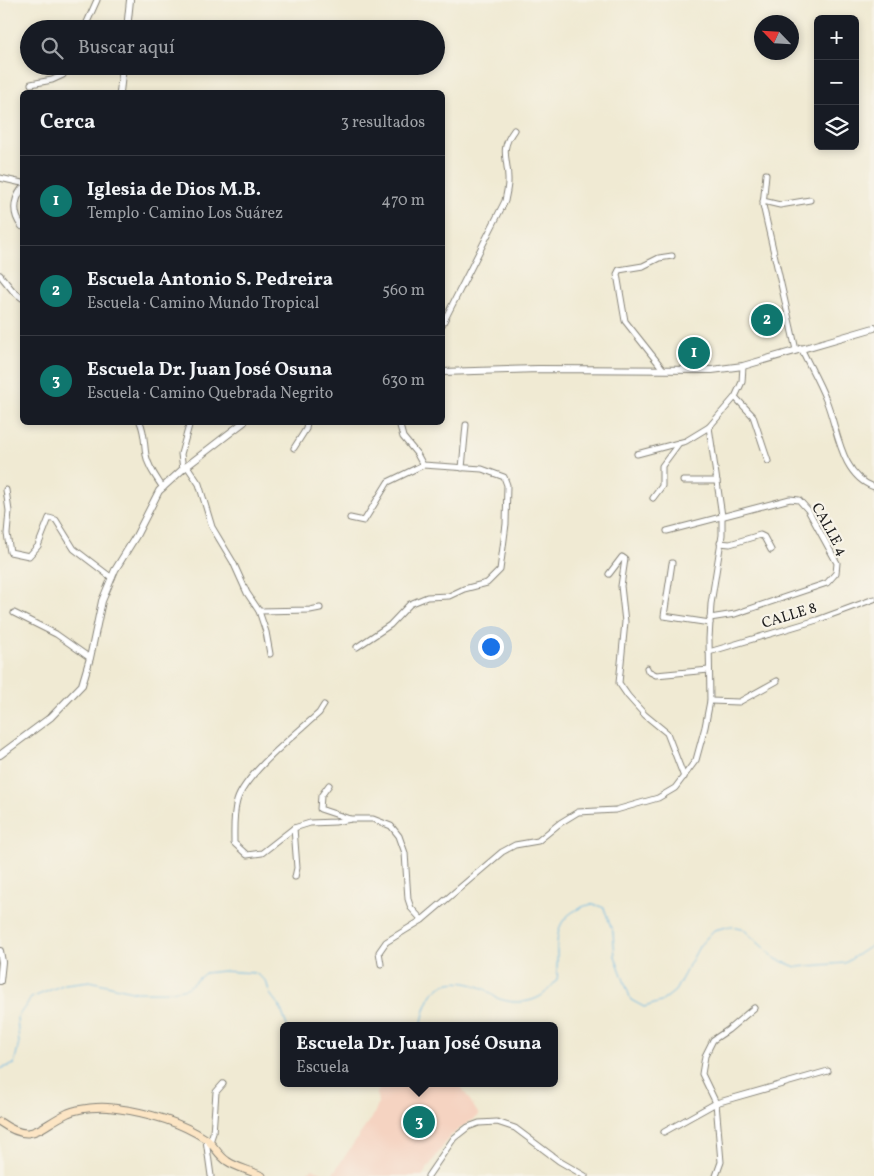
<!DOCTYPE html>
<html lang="es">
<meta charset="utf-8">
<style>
body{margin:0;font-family:Vollkorn,serif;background:#20242c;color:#f1f3f6}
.controls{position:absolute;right:15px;top:15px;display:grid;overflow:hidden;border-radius:8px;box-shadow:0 2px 8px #0003}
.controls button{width:45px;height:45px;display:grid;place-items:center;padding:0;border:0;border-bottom:1px solid #363941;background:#171b24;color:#f1f3f6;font:25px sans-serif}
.compass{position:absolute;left:754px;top:15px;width:45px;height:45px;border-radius:50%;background:#171b24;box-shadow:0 2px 8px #0003;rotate:295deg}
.you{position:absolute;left:490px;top:646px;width:18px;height:18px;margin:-12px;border:4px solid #fff;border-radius:50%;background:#1a73e8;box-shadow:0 0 0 8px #1a73e833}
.badge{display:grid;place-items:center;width:32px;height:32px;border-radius:50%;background:#0f766e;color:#fff;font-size:16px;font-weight:700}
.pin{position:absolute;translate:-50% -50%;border:2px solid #fff;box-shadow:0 1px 5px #0006}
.popup{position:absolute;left:280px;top:1022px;width:278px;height:65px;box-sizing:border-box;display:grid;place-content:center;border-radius:8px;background:#171b24;filter:drop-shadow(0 1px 4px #0005);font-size:16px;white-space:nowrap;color:#9ea1a6}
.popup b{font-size:19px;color:#f1f3f6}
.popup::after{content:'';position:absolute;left:50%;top:100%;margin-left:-10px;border:10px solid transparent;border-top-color:#171b24}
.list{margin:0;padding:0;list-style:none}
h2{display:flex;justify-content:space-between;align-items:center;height:65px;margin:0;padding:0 20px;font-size:21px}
h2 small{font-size:16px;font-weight:400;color:#9ea1a6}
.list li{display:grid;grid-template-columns:32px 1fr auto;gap:15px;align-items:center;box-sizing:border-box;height:90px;padding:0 20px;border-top:1px solid #363941}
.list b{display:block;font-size:19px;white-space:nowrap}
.list p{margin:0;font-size:16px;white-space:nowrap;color:#9ea1a6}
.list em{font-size:16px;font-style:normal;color:#9ea1a6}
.icon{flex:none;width:28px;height:28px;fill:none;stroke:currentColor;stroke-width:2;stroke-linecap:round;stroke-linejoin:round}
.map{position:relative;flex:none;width:874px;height:1176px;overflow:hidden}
.search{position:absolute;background:#171b24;box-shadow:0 2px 8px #0003;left:20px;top:20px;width:425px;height:55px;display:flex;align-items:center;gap:12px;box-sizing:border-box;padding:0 18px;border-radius:28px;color:#9ea1a6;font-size:19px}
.panel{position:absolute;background:#171b24;box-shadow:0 2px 8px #0003;left:20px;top:90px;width:425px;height:335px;border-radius:8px}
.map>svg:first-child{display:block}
</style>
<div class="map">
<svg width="874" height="1176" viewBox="0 0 874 1176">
<rect width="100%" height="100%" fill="#f7f3e8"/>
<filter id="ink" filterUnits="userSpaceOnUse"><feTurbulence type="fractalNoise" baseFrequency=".02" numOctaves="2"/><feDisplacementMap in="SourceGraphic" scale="10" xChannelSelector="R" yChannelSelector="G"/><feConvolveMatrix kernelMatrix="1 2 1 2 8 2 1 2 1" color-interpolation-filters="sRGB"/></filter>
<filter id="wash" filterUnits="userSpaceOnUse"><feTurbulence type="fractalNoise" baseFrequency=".0096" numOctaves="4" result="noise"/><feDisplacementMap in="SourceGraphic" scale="20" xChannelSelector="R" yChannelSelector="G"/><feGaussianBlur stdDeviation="1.12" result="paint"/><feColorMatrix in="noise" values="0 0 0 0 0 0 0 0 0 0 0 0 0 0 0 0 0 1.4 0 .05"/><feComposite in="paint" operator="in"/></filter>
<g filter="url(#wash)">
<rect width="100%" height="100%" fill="#f0ead3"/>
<polygon fill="#f5d3c1" points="383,1083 459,1083 479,1115 451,1135 422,1176 302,1176 305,1173 313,1169 332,1175 374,1114 378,1104 377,1093"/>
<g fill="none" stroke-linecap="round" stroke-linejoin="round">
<g stroke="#6bb7e4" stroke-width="1">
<path d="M421,1026C423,1017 425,1008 429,1000C439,977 465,980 485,989C489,992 493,996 497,998C512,1004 532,1004 545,993C548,990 555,983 557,979C558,976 557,970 557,967C558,944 552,923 576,910C587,904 593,903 604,908L613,932L615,956L631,1000L644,1007L661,1002L675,991L700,945L714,930L731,926L742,928L776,959L796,967L845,963L874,944"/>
<polyline points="0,1069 14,1064 19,1043 17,1018 31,998 65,984 90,981 136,992 166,992 187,988 205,973 222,971 255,973 266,981 270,994 280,1007 287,1026"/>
</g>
</g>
</g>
<g filter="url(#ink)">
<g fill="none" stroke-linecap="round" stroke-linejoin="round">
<defs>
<g id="minor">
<polyline points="84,29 97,0"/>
<polyline points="31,84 52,80 63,75 67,66"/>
<polyline points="766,174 763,205 796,350"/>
<polyline points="0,178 22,183"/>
<polyline points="763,201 780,205 810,200"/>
<polyline points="0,275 13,291 22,298"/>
<path d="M442,325L505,201C506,195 508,188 508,182C509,158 498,152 514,130"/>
<path d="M801,348C809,365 819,382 826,400C838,429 840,475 874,487"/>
<polyline points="663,369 625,321 617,274 619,270 643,266 659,258 672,256"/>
<polyline points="735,397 753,416 768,461"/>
<path d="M140,422C145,433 144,444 146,455C148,467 156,477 163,488"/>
<polyline points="294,448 306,429 307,422"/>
<polyline points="637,454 686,441 709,427"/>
<polyline points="187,466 199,484 212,527 233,562 247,593 259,611 310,610 320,608"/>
<polyline points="462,468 466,425"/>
<polyline points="183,469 181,454 190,422"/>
<polyline points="683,481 717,481"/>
<polyline points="6,490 9,511 7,534 10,552 29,556 38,546 49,518 56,520 74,549 112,578"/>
<polyline points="653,498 662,486 662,466 679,443"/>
<polyline points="350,518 364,521 388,482 423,465"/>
<polyline points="667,531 790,499 799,500 808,510 837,563 836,573 827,583 735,614 710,618"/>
<polyline points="720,543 730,544 760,535 764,537 771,550"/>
<polyline points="672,563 664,616 710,623"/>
<polyline points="609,574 622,557 625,559 621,586 625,622 619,683 628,696 645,715 667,733 684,777"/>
<polyline points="259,611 266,632 270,654"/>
<polyline points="14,613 56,634 90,658"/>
<polyline points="357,647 390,625 410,604 427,597 449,596 464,589 487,583 500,570 506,524 507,485 504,477 482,469 423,465 417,454 403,437 399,422"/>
<polyline points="709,652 817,620 874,599"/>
<polyline points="647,668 648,671 656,675 709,670"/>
<polyline points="710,701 739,702 777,681"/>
<path d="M324,705L319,713C297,733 245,774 237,801C233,815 234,829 234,843L247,855L262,853L294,828L310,823L335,822L351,819H373L391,826L399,836L405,853L408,899L411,908L422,920"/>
<polyline points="329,785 321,796 320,809 350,819"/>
<polyline points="294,828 297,868 295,877"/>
<polyline points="381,964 379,952 386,942 422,920 502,852 515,845 538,841 560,823 578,812 616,810 658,798 675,788 696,760 705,727 710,701 709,639 711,604 722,535 722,516 709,427 735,397 742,382 743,366"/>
<polyline points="664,1132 716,1103 828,1071"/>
<polyline points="206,1140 211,1176"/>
<polyline points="210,1142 213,1133 216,1092 223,1084"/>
<polyline points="428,1176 454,1138 468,1127 479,1123 497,1122 515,1128 559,1161 585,1176"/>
<polyline points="716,1176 721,1162 716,1103 702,1074 705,1056 713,1040 728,1030 754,1008"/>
</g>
<g id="tertiary">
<polyline points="127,29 130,0"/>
<polyline points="120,92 123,66"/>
<path d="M22,189C13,201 13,215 22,226"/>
<polyline points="442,372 538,369 712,370 743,366 874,328"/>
<polyline points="0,755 51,717 82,685 90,658 102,601 115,570 136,536 159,491 183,469 244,422"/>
<polyline points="0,951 2,962 0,981"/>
</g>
<path id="secondary" d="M0,1122C33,1145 38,1127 68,1113C80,1108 100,1106 113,1108C145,1112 179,1121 206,1139C214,1145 218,1155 227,1161C237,1168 250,1170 262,1176"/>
</defs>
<use href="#minor" stroke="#868378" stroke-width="7"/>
<use href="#tertiary" stroke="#868378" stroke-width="8"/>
<use href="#secondary" stroke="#868378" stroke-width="9"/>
<use href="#minor" stroke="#fff" stroke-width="5"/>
<use href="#tertiary" stroke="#fff" stroke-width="6"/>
<use href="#secondary" stroke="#fce5c4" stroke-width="7"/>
</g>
</g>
<g text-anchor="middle" stroke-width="4.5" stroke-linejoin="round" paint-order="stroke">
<g font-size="15" fill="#1c1c1c" stroke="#f7f3e8">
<text transform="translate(830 529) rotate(61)" y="5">CALLE 4</text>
<text transform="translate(789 615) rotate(-17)" y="5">CALLE 8</text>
</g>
</g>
</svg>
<div class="controls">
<button>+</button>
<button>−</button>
<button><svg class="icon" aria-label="layers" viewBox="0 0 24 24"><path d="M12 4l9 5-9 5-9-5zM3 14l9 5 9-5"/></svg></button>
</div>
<svg class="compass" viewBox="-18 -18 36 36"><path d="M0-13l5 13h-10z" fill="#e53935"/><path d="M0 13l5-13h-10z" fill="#9ea1a6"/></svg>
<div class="you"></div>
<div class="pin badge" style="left:694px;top:353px">1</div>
<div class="pin badge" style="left:767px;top:320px">2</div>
<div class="pin badge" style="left:419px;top:1122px">3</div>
<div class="popup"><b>Escuela Dr. Juan José Osuna</b>Escuela</div>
<div class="search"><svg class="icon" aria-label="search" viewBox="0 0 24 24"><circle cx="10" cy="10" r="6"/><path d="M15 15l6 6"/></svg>Buscar aquí</div>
<section class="panel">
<h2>Cerca<small>3 resultados</small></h2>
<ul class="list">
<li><span class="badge">1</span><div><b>Iglesia de Dios M.B.</b><p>Templo · Camino Los Suárez</p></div><em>470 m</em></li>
<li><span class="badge">2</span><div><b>Escuela Antonio S. Pedreira</b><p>Escuela · Camino Mundo Tropical</p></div><em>560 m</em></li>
<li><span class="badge">3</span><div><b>Escuela Dr. Juan José Osuna</b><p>Escuela · Camino Quebrada Negrito</p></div><em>630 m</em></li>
</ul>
</section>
</div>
